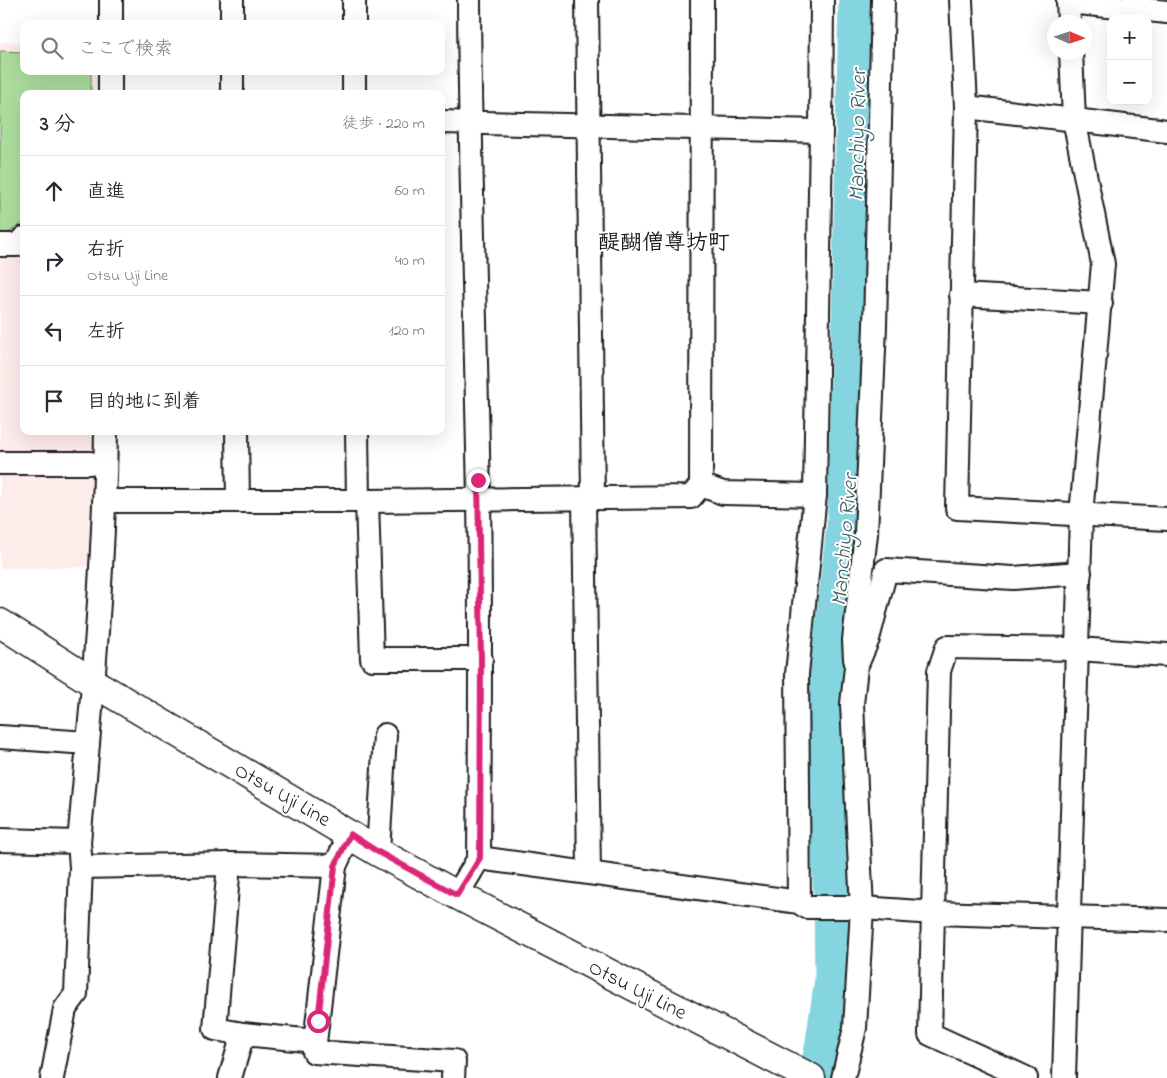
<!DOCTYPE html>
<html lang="ja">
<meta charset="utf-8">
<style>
body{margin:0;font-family:"Indie Flower","Klee One",sans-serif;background:#f7f7f7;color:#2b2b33}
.controls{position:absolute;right:15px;top:15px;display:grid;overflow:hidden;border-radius:10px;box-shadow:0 5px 20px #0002}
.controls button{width:45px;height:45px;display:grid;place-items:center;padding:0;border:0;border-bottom:1px solid #e1e1e2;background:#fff;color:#2b2b33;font:25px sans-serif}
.compass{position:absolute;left:1047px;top:15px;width:45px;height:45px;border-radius:50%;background:#fff;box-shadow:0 5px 20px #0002;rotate:93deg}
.stop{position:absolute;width:15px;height:15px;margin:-11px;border:4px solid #db2777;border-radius:50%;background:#fff}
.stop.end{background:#db2777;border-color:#fff;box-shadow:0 1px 5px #0008}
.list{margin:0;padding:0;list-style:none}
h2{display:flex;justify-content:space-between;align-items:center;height:65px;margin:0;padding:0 20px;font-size:21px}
h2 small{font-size:16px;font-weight:400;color:#7c7c81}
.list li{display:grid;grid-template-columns:32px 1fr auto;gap:15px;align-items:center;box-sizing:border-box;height:70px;padding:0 20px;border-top:1px solid #e1e1e2}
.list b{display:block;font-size:19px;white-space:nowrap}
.list p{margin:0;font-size:16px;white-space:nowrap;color:#7c7c81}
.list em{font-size:16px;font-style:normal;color:#7c7c81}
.icon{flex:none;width:28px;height:28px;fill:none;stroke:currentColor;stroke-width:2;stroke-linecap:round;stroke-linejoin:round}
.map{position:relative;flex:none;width:1167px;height:1078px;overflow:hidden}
.search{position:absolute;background:#fff;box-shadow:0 5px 20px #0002;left:20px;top:20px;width:425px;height:55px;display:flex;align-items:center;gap:12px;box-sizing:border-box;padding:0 18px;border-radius:10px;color:#7c7c81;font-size:19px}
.panel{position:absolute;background:#fff;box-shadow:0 5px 20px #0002;left:20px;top:90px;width:425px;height:345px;border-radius:10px}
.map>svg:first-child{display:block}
</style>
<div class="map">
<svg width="1167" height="1078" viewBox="0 0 1167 1078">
<rect width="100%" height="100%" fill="#fff"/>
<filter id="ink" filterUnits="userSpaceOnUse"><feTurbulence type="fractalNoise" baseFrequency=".02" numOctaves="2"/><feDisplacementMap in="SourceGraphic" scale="10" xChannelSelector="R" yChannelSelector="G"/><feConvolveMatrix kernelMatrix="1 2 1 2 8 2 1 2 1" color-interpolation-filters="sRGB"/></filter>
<g filter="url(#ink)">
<polygon fill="#feecea" points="0,42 24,43 24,71 98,71 98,94 24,94 24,431 95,431 95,476 89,567 0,568"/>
<polygon fill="#acdd9d" stroke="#647c5c" points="0,51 24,52 24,71 91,71 91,94 24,94 24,221 7,234 0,234"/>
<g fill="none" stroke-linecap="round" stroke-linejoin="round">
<polyline stroke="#85d5e0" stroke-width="41" points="818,1078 825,1049 835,980 834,895 825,720 848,518 859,0"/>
<defs>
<g id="minor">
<polyline points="232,0 232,24"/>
<polyline points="354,0 354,24"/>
<path d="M469,0C470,167 476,333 479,500C481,620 480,739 479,858"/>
<polyline points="587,0 593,498"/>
<polyline points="961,0 966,107 957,508 1167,519"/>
<polyline points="1068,0 1069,22"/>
<polyline points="1068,2 1167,12"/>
<polyline points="111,24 111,0"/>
<polyline points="232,71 232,94"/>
<polyline points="354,71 354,94"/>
<polyline points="110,94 110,71"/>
<polyline points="966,107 1167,131"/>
<polyline points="441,122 821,131"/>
<polyline points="0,245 17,245 24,238"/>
<polyline points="961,295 1101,303"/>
<polyline points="237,431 238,501"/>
<polyline points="357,431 358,501"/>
<polyline points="0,463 90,463"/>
<polyline points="701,485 702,0"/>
<polyline points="584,498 589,873"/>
<polyline points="105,501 367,501 691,497 701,485 723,493 815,495"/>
<polyline points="367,501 372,659 481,659"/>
<polyline points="855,659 854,640 866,534 875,326 883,0"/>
<polyline points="0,737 88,743"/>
<polyline points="350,834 335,866 314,1052 454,1061 453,1078"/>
<polyline points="0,840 79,842"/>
<polyline points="378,852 385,735"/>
<polyline points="229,864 215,1029 243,1034 315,1041"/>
<polyline points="81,867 229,864 335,866"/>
<polyline points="457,895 479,858 799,902 806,907 848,907 934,913 1167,920"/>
<polyline points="799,902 797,674 815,495 821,131 822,0"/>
<path d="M52,1078L65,1009L76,994L81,867L79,842C92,705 104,569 106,431"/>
<polyline points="230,1078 243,1034"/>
<polyline points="843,1078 855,1028 862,909 852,704 856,667 868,639 886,570 1013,578 1080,573"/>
<polyline points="1026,1078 930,1034 939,671 947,647 1077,649 1167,655"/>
<polyline points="1064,1078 1081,515 1103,264 1074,119 1071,52"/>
</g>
<polyline id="major" points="0,623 94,683 378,852 457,895 811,1078"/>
</defs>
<use href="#minor" stroke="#1c1c1c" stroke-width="26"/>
<use href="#major" stroke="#1c1c1c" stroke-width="31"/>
<use href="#minor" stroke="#fff" stroke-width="22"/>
<use href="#major" stroke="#fff" stroke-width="28"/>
</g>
</g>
<g fill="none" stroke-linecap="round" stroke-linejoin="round" filter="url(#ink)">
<polyline stroke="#db2777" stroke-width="6" points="318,1021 335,866 350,834 378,852 457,895 480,858 481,659 478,480"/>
</g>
<g text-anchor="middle" stroke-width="4" stroke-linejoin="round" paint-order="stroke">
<g font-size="21" fill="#1c1c1c" stroke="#fff">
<text transform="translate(283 794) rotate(30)" y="7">Otsu Uji Line</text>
<text transform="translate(638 989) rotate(27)" y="7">Otsu Uji Line</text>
</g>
<g font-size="22" font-style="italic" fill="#415d61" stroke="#fff">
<text transform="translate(856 135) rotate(-89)" y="8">Manchiyo River</text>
<text transform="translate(843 540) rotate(-85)" y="8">Manchiyo River</text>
</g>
<g font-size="22" font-weight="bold" fill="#1c1c1c" stroke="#fff">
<text x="664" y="249">醍醐僧尊坊町</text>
</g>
</g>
</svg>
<div class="controls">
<button>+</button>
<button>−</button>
</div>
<svg class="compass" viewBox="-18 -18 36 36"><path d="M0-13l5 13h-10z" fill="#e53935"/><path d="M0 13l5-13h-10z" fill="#7c7c81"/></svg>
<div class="stop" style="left:318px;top:1021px"></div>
<div class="stop end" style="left:478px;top:480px"></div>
<div class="search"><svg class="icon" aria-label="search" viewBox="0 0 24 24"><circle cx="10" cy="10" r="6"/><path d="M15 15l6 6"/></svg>ここで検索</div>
<section class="panel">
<h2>3 分<small>徒歩 · 220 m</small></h2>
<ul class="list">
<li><svg class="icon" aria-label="ahead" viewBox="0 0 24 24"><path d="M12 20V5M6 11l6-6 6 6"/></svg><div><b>直進</b></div><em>60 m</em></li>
<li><svg class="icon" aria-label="right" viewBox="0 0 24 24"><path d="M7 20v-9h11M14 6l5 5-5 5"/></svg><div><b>右折</b><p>Otsu Uji Line</p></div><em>40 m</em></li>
<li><svg class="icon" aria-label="left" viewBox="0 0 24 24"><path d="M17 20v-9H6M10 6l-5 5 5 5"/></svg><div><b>左折</b></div><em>120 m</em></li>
<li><svg class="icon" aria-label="arrive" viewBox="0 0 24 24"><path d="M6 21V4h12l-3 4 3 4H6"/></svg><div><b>目的地に到着</b></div></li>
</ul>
</section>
</div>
